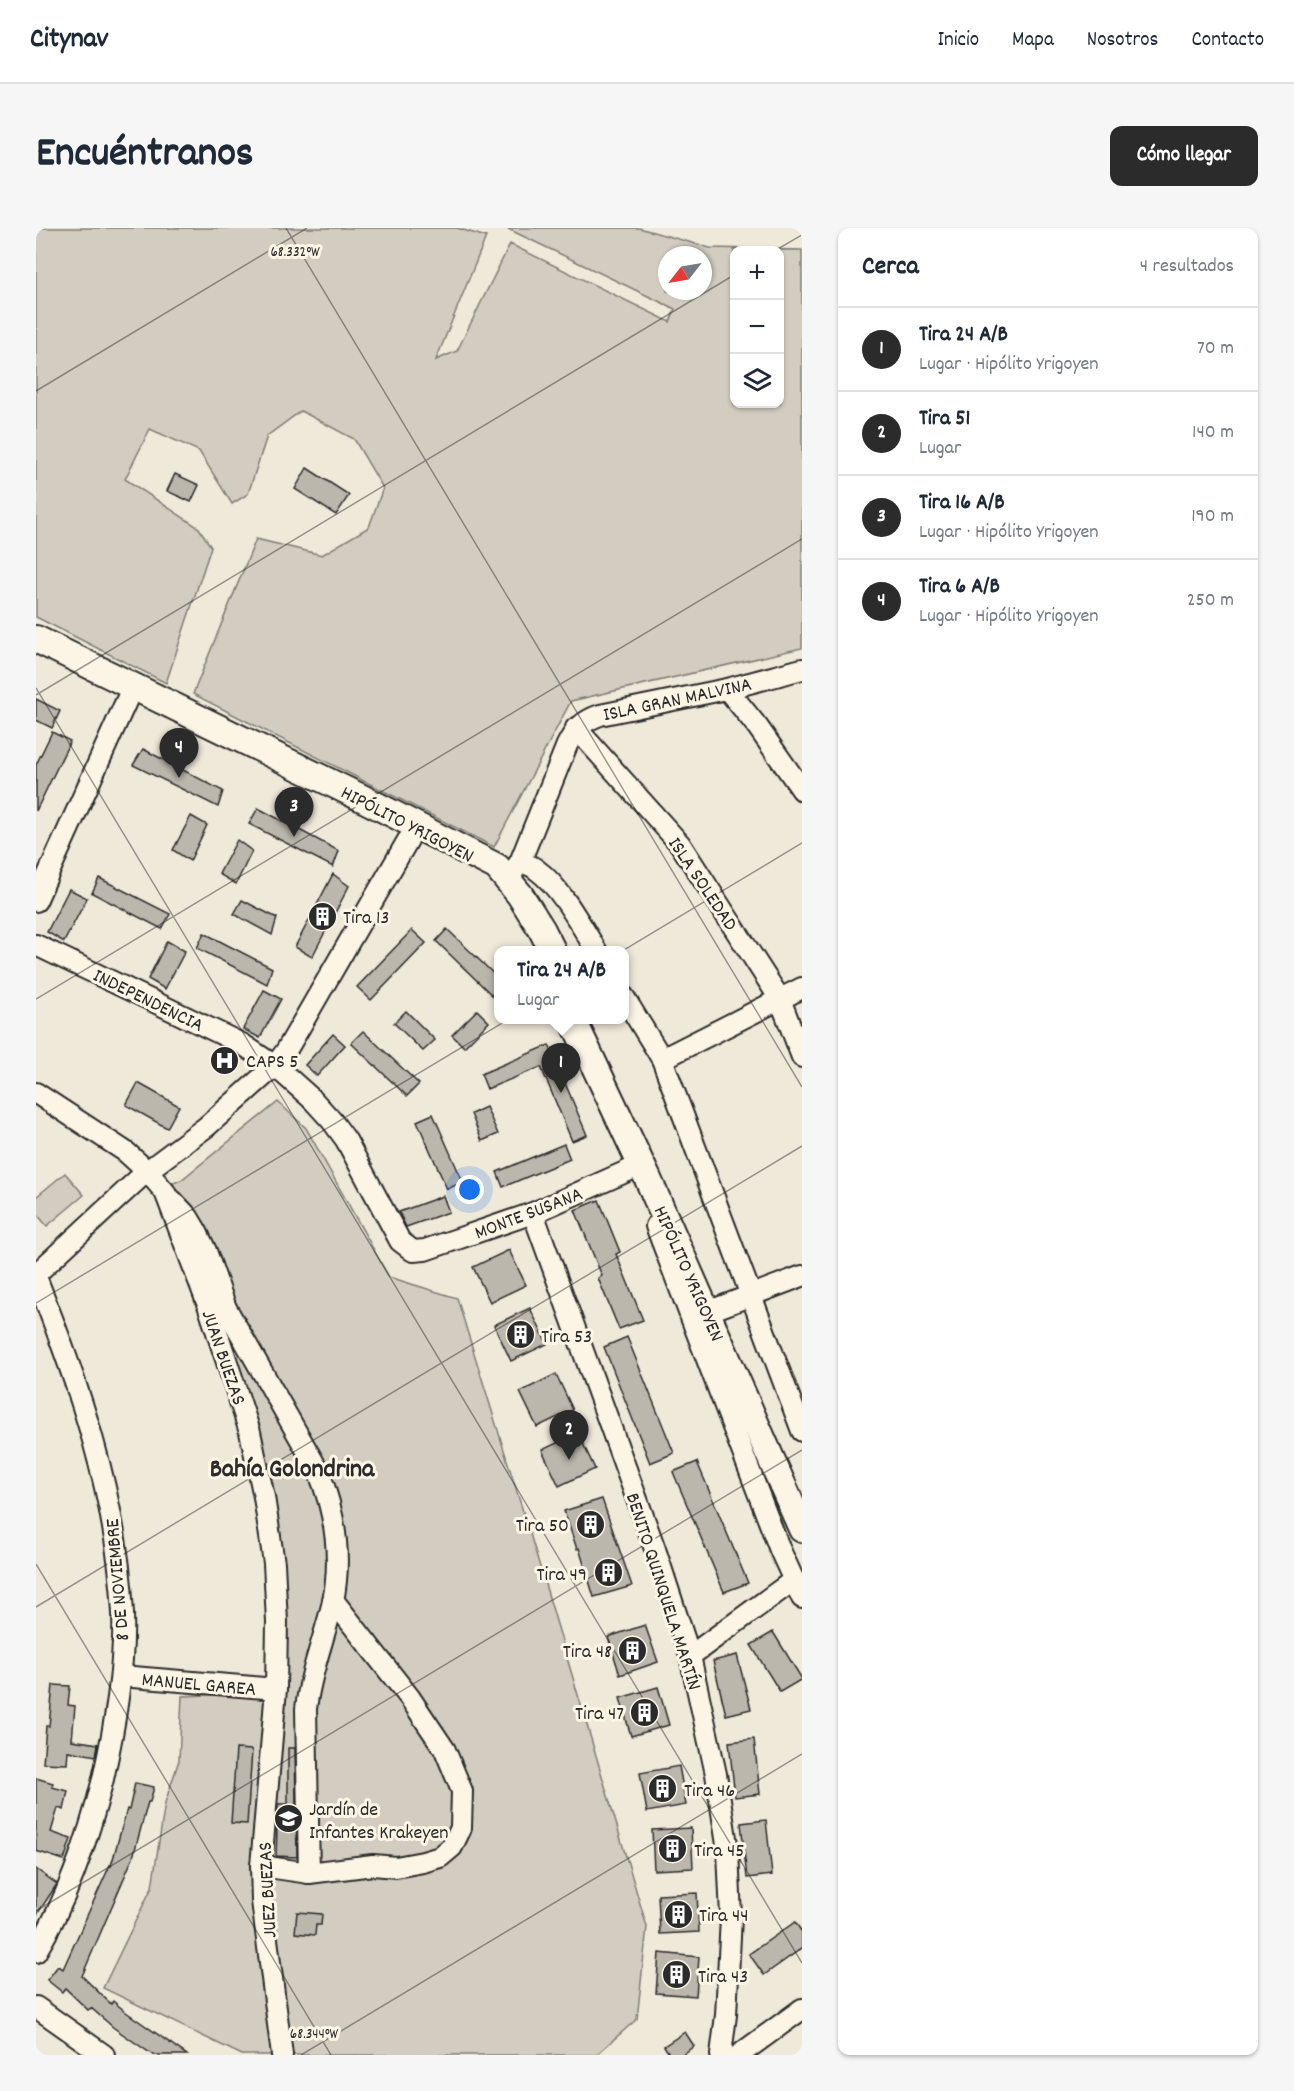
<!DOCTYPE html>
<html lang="es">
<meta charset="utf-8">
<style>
body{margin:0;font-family:Dekko,sans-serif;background:#f6f6f7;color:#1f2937}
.controls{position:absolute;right:18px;top:18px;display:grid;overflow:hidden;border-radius:12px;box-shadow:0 2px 4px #0004}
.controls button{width:54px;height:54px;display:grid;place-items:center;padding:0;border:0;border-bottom:2px solid #e0e1e3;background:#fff;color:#1f2937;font:30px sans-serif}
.compass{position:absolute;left:622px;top:18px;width:54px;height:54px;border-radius:50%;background:#fff;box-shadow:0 2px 4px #0004;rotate:239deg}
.you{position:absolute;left:434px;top:962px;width:21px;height:21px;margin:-15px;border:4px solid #fff;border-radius:50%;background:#1a73e8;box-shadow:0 0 0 9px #1a73e833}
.badge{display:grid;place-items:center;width:39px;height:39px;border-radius:50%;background:#2b2b2b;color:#fff;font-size:20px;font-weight:700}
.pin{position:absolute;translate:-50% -50px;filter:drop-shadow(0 2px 3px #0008)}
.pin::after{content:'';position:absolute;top:32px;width:21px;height:18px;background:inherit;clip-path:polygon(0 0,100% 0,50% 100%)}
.popup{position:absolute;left:458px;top:718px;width:135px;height:78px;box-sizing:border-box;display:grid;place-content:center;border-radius:12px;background:#fff;filter:drop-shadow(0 2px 4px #0005);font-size:20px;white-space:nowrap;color:#747a83}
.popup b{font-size:22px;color:#1f2937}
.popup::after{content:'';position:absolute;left:50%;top:100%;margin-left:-12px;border:12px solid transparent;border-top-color:#fff}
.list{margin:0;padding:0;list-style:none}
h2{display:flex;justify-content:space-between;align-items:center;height:78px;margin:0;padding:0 24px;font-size:26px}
h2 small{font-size:20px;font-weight:400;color:#747a83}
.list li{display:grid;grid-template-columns:39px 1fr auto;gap:18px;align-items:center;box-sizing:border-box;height:84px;padding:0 24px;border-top:2px solid #e0e1e3}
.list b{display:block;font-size:22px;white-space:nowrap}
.list p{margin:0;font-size:20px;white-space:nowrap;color:#747a83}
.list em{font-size:20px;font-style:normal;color:#747a83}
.icon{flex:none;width:33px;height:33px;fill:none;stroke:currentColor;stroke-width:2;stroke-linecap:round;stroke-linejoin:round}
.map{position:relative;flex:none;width:766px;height:1827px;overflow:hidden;border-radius:12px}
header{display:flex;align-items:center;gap:36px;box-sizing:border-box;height:84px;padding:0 30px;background:#fff;border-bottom:2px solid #e0e1e3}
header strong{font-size:28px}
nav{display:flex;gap:33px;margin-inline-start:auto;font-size:21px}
.intro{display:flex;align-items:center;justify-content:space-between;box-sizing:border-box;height:144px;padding:0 36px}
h1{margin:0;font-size:42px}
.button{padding:15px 27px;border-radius:12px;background:#2b2b2b;color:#fff;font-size:21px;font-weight:700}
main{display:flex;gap:36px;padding:0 36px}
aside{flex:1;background:#fff;border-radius:12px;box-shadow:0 2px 4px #0004}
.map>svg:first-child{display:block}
</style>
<header>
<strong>Citynav</strong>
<nav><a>Inicio</a><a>Mapa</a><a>Nosotros</a><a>Contacto</a></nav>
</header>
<div class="intro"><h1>Encuéntranos</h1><a class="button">Cómo llegar</a></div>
<main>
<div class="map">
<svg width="766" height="1827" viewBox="0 0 766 1827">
<rect width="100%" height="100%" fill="#efe9da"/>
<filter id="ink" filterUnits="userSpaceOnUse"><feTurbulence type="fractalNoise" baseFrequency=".0167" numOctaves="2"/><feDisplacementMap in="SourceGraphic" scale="12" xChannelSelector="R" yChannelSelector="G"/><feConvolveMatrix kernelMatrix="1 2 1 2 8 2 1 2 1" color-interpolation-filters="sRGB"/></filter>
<g filter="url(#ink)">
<g fill="#d2cdc0" stroke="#7e7c76" stroke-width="1.5" fill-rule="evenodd">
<path d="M0,0H421L450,9L400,132L421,123L474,16L634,94L639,81L470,0H603L674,20L766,22V420L535,473L458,619L157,466L220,311L286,327L333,299L347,260L318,211L265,183L231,208L212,266L196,276L163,223L114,201L89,251L163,300L175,319L130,455L0,389ZM744,22V176H698V22ZM631,27H667V63H631Z"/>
<polygon points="242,874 270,900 353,1049 421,1070 498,1319 611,1699 601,1791 560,1827 206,1827 67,1760 116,1659 129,1575 143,1532 146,1468 242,1464 216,1204 122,961 145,952"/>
<polygon points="29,945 48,967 11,998 0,985 0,969"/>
</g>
<g fill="#bcb7ac" stroke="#2b2b2b" stroke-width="1.5">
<polygon points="271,240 313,267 300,287 259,261"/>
<polygon points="139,246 163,257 155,274 131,263"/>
<polygon points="0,471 24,483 16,500 0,492"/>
<polygon points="16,504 34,513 0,583 0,537"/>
<polygon points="107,521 187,563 182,579 97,537"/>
<polygon points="222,580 303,623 297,639 213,596"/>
<polygon points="155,588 171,597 154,633 137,622"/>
<polygon points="201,612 216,623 200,656 183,646"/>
<polygon points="297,646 313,658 276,729 259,719"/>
<polygon points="63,650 134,686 126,701 56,665"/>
<polygon points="33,661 51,670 28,714 11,704"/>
<polygon points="206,672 241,690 236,707 198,686"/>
<polygon points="411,701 462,750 462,773 400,713"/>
<polygon points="376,702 390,715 335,772 321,759"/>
<polygon points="168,705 236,740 231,756 161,720"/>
<polygon points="131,713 149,723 129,761 112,751"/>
<polygon points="228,762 245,771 224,810 207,801"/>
<polygon points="441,782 453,794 428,819 416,807"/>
<polygon points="370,783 399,812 387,823 358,795"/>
<polygon points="327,803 383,856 371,868 315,815"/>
<polygon points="297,806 309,817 281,848 269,837"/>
<polygon points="513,817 551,907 536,913 505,839 451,861 445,846"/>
<polygon points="102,855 143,878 131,900 90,877"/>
<polygon points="450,879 462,906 446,913 435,886"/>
<polygon points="397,886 427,954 411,961 381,893"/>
<polygon points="528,916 534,931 467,959 461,944"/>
<polygon points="407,968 413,984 370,999 363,984"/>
<polygon points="563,972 584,1024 580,1026 607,1092 583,1101 562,1050 566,1048 539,982"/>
<polygon points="473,1022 490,1057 454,1074 437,1039"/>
<polygon points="494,1080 511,1116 475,1133 458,1097"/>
<polygon points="591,1109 638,1225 614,1235 568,1119"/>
<polygon points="520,1146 537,1182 501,1199 484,1164"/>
<polygon points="542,1205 559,1241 523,1258 506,1222"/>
<polygon points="661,1234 712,1355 688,1364 637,1244"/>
<polygon points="566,1271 596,1358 558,1369 543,1320 541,1321 528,1283"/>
<polygon points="609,1397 622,1434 584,1447 572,1409"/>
<polygon points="737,1404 766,1451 744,1464 715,1417"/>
<polygon points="701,1427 715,1481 690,1487 677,1433"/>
<polygon points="17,1457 34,1458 32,1477 39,1478 36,1512 62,1516 60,1528 32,1523 31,1536 7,1535 10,1498 13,1498"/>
<polygon points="622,1459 633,1497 595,1508 584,1470"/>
<polygon points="718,1511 724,1566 699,1569 693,1514"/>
<polygon points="252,1520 259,1520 261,1629 240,1628 242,1576 252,1576"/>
<polygon points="200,1521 216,1522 211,1596 195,1595"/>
<polygon points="643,1538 650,1577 611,1584 604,1545"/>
<polygon points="0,1550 17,1555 16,1559 32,1563 28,1582 22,1580 15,1604 35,1611 28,1632 0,1623"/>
<polygon points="99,1555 118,1559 114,1574 112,1574 97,1629 46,1748 75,1776 77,1773 90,1784 151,1827 117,1827 78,1800 55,1780 52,1782 29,1760 26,1764 11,1752 22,1738 27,1741 74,1637 75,1638 91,1581 93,1582"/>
<polygon points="730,1592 736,1647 711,1650 705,1595"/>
<polygon points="655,1600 657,1640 618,1642 616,1602"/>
<polygon points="0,1641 21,1656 0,1688"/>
<polygon points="661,1665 663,1704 624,1706 622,1667"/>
<polygon points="261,1684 286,1686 285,1697 280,1697 279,1707 259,1705"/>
<polygon points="759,1694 766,1704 766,1720 728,1747 713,1726"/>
<polygon points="623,1725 663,1729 660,1768 620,1765"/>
<polygon points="649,1804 658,1818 646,1827 634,1827 628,1818"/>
</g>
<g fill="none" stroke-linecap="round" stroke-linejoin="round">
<defs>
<g id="minor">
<polyline points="691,461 721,498 766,562"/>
<polyline points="540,500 644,616 744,771 766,829"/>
<path d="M484,634C490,636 497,638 501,642C524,658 546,699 560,722"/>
<path d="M472,651L484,634L531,517C539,501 547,493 564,487L691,461L766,441"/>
<polyline points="0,673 97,458"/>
<polyline points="0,717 206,816 239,838 276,871 296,893 310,912 364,1013 377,1023 389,1022 497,985 605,937"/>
<polyline points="588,769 626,831 766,1203"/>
<polyline points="626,831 766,760"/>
<polyline points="0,865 90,924 111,943 129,964 172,1077 214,1204 228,1269 238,1335 241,1394 240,1461 225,1638 226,1673 246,1827"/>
<path d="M137,973L152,989L161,1004L170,1023L190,1080L282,1242C299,1284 306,1328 297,1373C289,1409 274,1444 270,1481L273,1645"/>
<polyline points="497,985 619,1321 654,1428 680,1546 692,1623 695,1689 690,1787 685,1827"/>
<polyline points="620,998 744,1322 766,1370"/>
<polyline points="0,1046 111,943 170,899 239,838 250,823 372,612"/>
<path d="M0,1049C43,1157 81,1268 87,1385C89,1440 79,1498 67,1551C52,1612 32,1670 0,1724"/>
<polyline points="671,1084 766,1048"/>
<polyline points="654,1428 758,1352"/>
<polyline points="85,1448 240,1461"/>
<polyline points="225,1638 273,1645 337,1637 360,1639 387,1634 404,1629 416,1619 425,1600 426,1563 409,1522 374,1470 297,1372"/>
<polyline points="0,1779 68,1827"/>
<polyline points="703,1827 766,1781"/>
</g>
<g id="major">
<polyline points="0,411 328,571 461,639 484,667 506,702 516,722"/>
<polyline points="537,792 612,951 766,1301"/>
</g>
</defs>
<use href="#minor" stroke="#2b2b2b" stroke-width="24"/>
<use href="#major" stroke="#2b2b2b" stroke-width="30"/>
<use href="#minor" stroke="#fcf5e5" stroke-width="20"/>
<use href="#major" stroke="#fcf5e5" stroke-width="26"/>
</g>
</g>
<path fill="none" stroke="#2b2b2b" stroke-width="1.5" stroke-opacity="0.45" d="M250,0L766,859M740,22L766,7M0,163L271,0M0,460L766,1735M0,467L698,47M0,771L766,311M0,1075L766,615M0,1336L295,1827M0,1379L766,918M0,1683L766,1222M265,1827L766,1526"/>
<defs>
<symbol id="building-disc" viewBox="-11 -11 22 22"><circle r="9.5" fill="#2b2b2b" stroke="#fcf5e5"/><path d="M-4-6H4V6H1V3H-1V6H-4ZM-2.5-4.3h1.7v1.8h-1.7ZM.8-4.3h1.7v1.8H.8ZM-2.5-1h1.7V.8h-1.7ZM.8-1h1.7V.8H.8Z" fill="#fff"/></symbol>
<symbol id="hospital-disc" viewBox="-11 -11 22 22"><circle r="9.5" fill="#2b2b2b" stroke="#fcf5e5"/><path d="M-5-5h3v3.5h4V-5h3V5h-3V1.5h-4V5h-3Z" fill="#fff"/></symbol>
<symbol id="school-disc" viewBox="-11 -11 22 22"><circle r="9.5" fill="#2b2b2b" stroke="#fcf5e5"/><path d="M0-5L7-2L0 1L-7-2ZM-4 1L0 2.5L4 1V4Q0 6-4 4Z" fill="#fff"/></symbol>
</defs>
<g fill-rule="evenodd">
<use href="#building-disc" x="270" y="672" width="33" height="33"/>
<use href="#hospital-disc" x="172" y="816" width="33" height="33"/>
<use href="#building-disc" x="468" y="1090" width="33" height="33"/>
<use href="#building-disc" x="538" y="1280" width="33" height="33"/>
<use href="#building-disc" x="556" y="1328" width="33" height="33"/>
<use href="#building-disc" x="580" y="1406" width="33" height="33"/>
<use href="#building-disc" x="592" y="1468" width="33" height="33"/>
<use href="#building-disc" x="610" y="1544" width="33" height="33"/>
<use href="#school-disc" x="236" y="1574" width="33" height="33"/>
<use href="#building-disc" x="620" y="1604" width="33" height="33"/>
<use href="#building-disc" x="626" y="1670" width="33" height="33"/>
<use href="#building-disc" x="624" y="1730" width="33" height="33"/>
</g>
<g text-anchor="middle" stroke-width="6" stroke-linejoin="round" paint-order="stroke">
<g font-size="20" fill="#2b2b2b" stroke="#fcf5e5">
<text transform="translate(641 470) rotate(-12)" y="7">ISLA GRAN MALVINA</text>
<text transform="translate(372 595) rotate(27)" y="7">HIPÓLITO YRIGOYEN</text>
<text transform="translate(668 655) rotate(56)" y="7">ISLA SOLEDAD</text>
<text transform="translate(113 771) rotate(26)" y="7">INDEPENDENCIA</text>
<text transform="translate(492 984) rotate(-21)" y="7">MONTE SUSANA</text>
<text transform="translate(654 1045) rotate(66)" y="7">HIPÓLITO YRIGOYEN</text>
<text transform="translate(189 1129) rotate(71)" y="7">JUAN BUEZAS</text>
<text transform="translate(80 1352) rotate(-95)" y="7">8 DE NOVIEMBRE</text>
<text transform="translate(629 1363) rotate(72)" y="7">BENITO QUINQUELA MARTÍN</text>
<text transform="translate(163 1455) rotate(5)" y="7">MANUEL GAREA</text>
<text transform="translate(230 1662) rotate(-93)" y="7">JUEZ BUEZAS</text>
</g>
<g font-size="20" fill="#2b2b2b" stroke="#fcf5e5" text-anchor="start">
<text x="307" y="695">Tira 13</text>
<text x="210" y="839">CAPS 5</text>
<text x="505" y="1114">Tira 53</text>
<text x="533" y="1303" text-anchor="end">Tira 50</text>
<text x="551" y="1352" text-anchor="end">Tira 49</text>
<text x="576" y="1429" text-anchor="end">Tira 48</text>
<text x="588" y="1491" text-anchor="end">Tira 47</text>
<text x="648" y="1568">Tira 46</text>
<text x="273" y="1587">Jardín de<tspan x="273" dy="23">Infantes Krakeyen</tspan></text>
<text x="658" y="1628">Tira 45</text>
<text x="663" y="1693">Tira 44</text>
<text x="662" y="1754">Tira 43</text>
</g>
<g font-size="26" font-weight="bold" fill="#2b2b2b" stroke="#fcf5e5">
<text x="256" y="1248">Bahía Golondrina</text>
</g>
</g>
<g font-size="15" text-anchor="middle" fill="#2b2b2b" stroke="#fcf5e5" stroke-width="6" stroke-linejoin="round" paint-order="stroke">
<text x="259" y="28">68.332°W</text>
<text x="278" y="1810">68.344°W</text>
</g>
</svg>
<div class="controls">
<button>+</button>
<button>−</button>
<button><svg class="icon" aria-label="layers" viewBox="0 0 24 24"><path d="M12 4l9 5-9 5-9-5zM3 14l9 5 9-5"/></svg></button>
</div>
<svg class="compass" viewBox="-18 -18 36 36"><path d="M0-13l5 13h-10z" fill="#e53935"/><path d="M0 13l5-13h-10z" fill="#747a83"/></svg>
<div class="you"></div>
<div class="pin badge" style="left:525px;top:865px">1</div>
<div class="popup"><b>Tira 24 A/B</b>Lugar</div>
<div class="pin badge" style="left:533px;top:1232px">2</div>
<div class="pin badge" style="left:258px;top:609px">3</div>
<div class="pin badge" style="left:143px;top:550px">4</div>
</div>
<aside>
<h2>Cerca<small>4 resultados</small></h2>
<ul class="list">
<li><span class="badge">1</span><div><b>Tira 24 A/B</b><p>Lugar · Hipólito Yrigoyen</p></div><em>70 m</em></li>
<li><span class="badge">2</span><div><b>Tira 51</b><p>Lugar</p></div><em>140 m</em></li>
<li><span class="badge">3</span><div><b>Tira 16 A/B</b><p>Lugar · Hipólito Yrigoyen</p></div><em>190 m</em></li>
<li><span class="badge">4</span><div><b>Tira 6 A/B</b><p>Lugar · Hipólito Yrigoyen</p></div><em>250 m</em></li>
</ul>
</aside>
</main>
